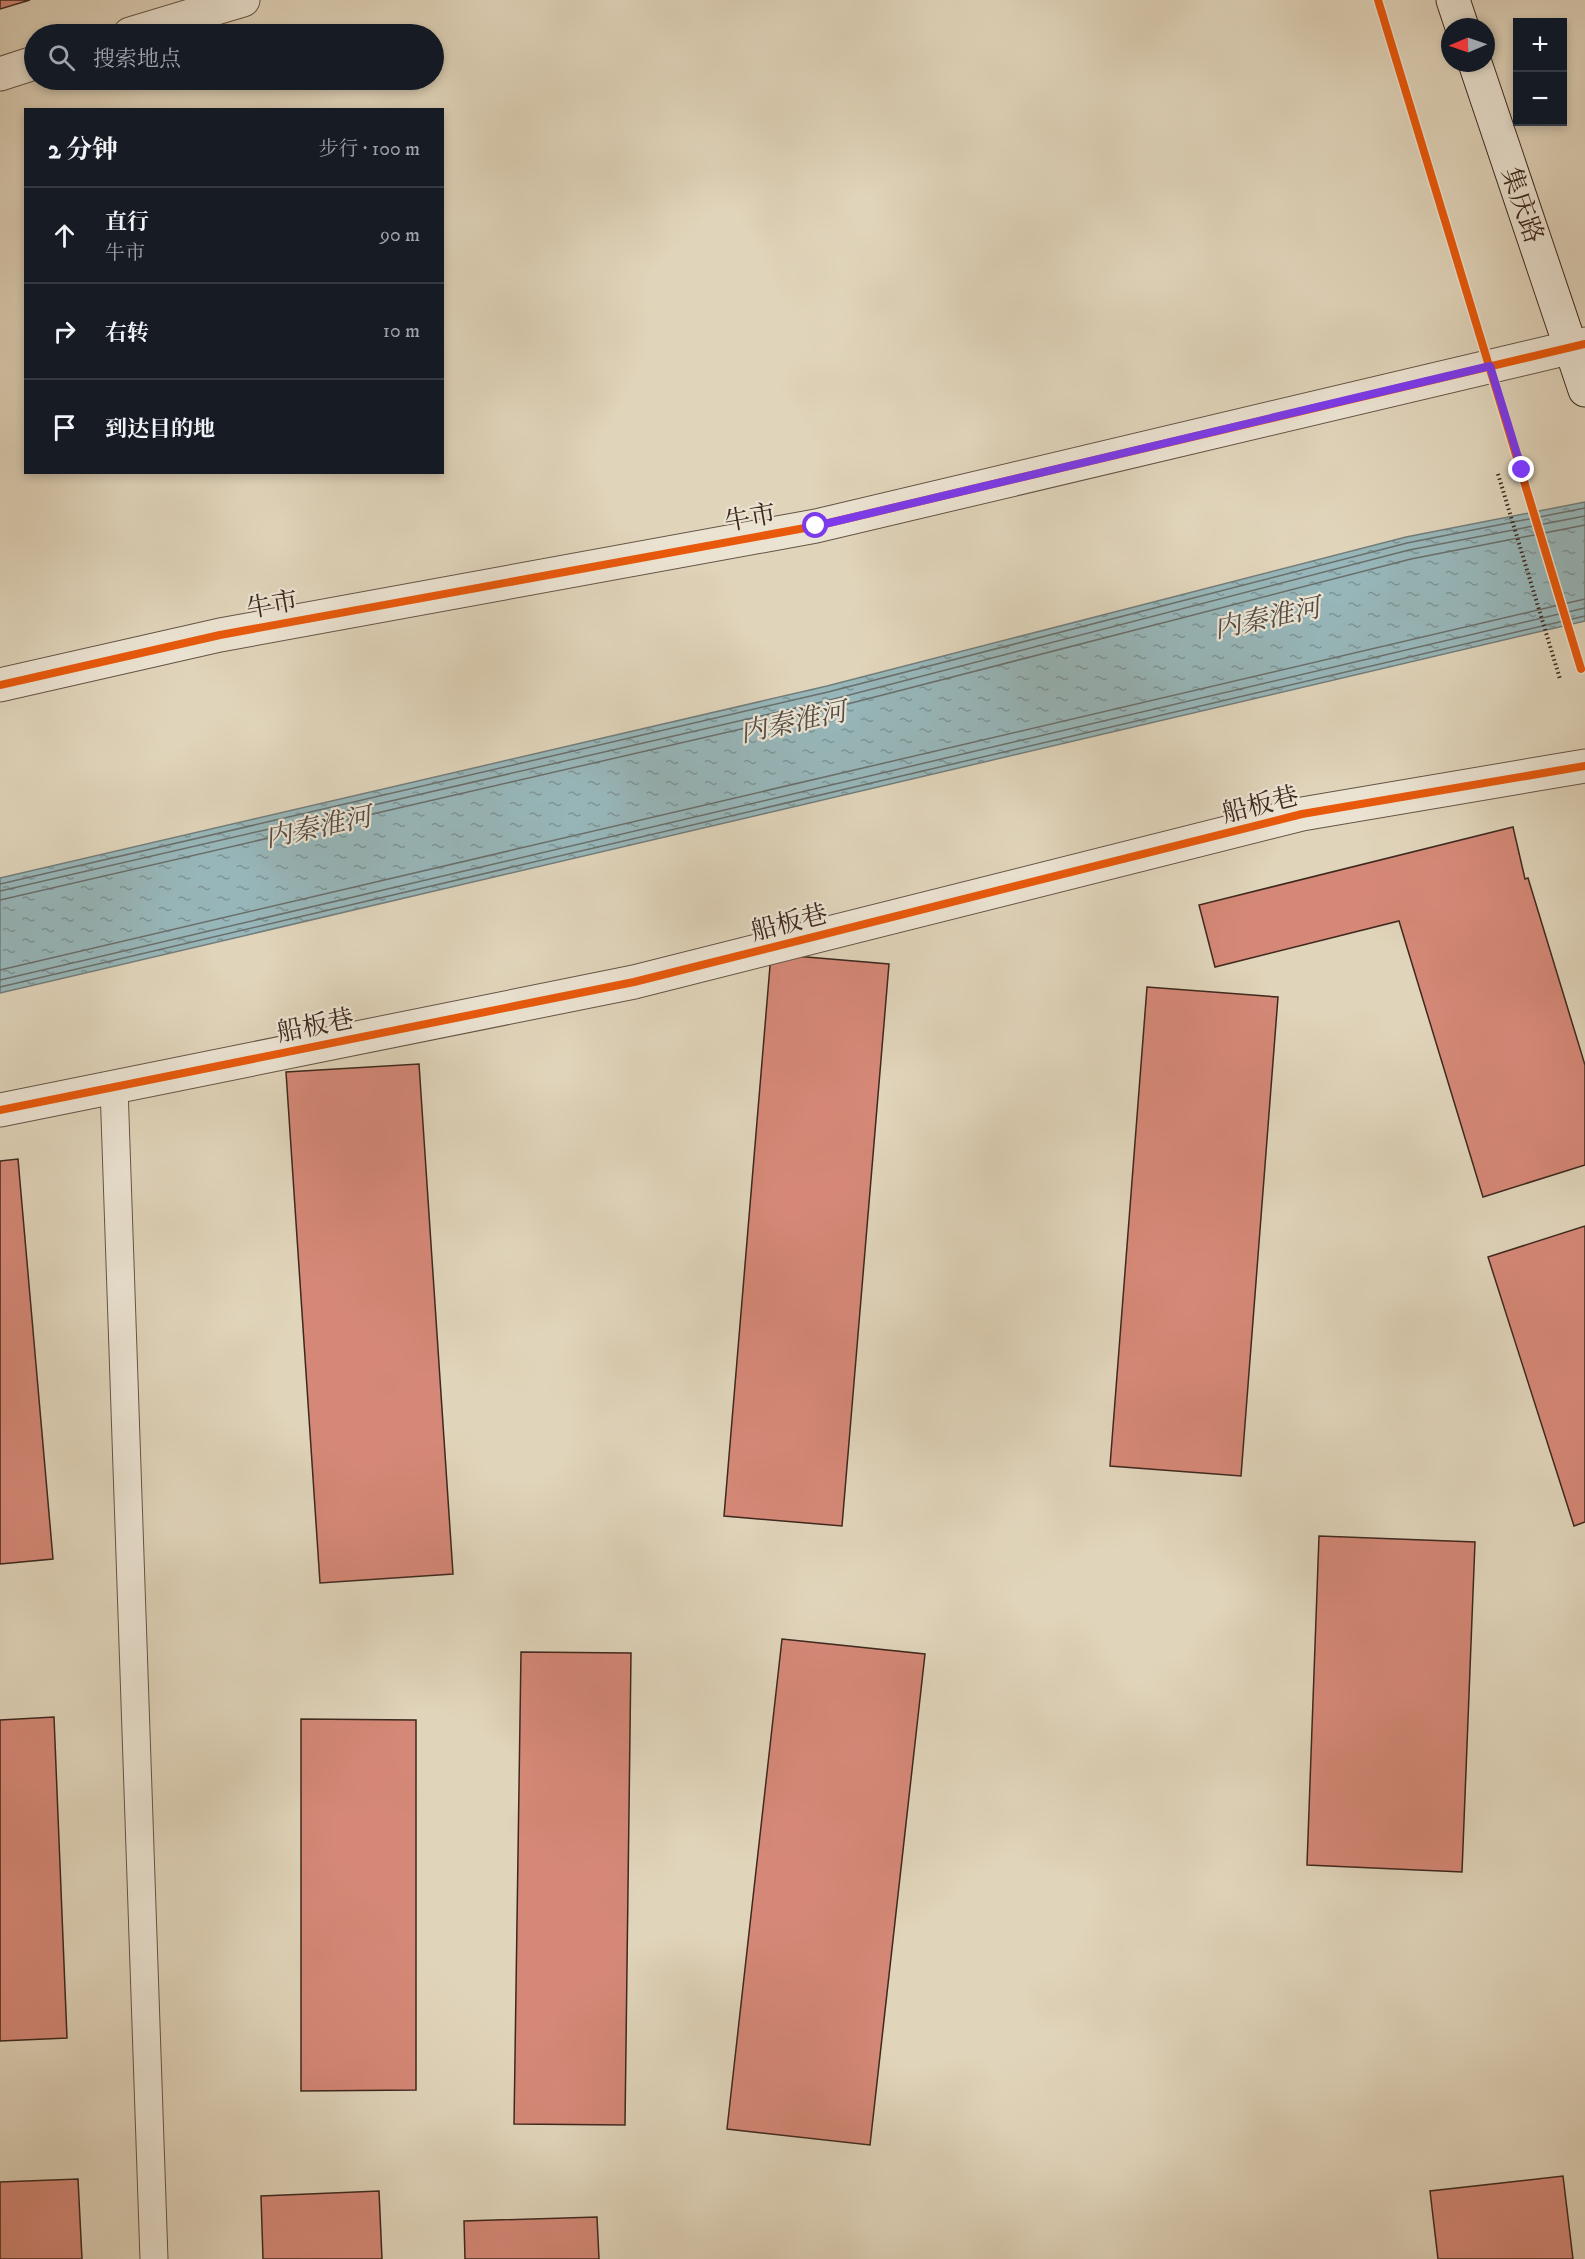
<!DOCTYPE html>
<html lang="zh">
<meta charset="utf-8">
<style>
body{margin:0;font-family:"IM FELL DW Pica","Noto Serif SC",serif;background:#242831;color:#f1f3f6}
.controls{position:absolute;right:18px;top:18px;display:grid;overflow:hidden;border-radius:0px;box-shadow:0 3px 9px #0003}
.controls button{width:54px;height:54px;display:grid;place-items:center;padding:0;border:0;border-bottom:2px solid #363941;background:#171b24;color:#f1f3f6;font:30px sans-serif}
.compass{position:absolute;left:1441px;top:18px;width:54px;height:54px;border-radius:50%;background:#171b24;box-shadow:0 3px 9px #0003;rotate:268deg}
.stop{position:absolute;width:18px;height:18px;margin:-14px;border:4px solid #7c3aed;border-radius:50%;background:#fff}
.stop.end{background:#7c3aed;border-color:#fff;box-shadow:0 2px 6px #0008}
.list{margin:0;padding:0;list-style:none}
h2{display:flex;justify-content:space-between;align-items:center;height:78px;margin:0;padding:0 24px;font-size:26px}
h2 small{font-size:20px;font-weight:400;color:#9ea1a6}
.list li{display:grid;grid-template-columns:39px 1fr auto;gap:18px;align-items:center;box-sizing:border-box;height:96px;padding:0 24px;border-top:2px solid #363941}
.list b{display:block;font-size:22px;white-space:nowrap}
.list p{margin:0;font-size:20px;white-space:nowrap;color:#9ea1a6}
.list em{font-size:20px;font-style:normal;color:#9ea1a6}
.icon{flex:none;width:33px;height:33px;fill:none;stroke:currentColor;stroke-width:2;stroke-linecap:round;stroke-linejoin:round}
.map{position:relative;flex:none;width:1585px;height:2259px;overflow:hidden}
.search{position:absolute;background:#171b24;box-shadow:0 3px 9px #0003;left:24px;top:24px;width:420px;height:66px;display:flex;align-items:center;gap:15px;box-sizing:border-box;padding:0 21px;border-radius:33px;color:#9ea1a6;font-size:22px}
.panel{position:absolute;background:#171b24;box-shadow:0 3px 9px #0003;left:24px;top:108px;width:420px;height:366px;border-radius:0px}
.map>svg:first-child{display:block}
</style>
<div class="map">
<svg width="1585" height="2259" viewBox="0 0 1585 2259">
<defs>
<pattern id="water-ripples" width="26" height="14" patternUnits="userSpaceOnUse" patternTransform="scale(1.5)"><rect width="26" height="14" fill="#97b6b9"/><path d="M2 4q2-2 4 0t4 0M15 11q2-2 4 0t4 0" fill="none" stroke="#7d9496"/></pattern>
</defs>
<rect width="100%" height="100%" fill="#e0d4ba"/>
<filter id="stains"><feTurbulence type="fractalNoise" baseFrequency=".00333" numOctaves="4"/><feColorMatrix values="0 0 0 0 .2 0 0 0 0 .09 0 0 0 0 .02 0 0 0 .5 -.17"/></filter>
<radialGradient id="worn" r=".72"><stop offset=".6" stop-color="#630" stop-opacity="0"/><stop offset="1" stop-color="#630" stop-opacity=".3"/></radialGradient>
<polygon fill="url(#water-ripples)" stroke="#737d7b" stroke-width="1.5" points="1585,502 1585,621 0,993 0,878 827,686 1406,537"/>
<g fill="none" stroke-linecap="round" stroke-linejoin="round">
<g stroke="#6a6f6c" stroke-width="1.5">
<polyline points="0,884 828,692 1407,543 1585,508"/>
<polyline points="0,891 830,700 1409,550 1585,516"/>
<polyline points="0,900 832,708 1411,559 1585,525"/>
<polyline points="0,970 1585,599"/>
<polyline points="0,980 1585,608"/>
<polyline points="0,987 1585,616"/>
</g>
</g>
<g fill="#d58877" stroke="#3e281e" stroke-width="1.5">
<polygon points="0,0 30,0 0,9"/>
<polygon points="1513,827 1525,879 1528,878 1585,1065 1585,1165 1483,1197 1399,921 1215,967 1199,905"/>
<polygon points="771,954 889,964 842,1526 724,1516"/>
<polygon points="1147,987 1278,997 1241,1476 1110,1466"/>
<polygon points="419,1064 453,1574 320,1583 286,1072"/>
<polygon points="18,1159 53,1559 0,1564 0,1161"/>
<polygon points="1585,1226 1585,1522 1574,1526 1488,1257"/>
<polygon points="1319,1536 1475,1542 1462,1872 1307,1865"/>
<polygon points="782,1639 925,1654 870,2145 727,2129"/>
<polygon points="521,1652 631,1653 625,2125 514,2124"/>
<polygon points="54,1717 67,2038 0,2041 0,1720"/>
<polygon points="301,1719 416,1720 416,2090 301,2091"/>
<polygon points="1563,2176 1573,2259 1438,2259 1430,2191"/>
<polygon points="78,2179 82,2259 0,2259 0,2182"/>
<polygon points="379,2191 382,2259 263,2259 261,2196"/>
<polygon points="597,2217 599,2259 465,2259 464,2221"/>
</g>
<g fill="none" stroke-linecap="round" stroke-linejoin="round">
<defs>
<polyline id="service" points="114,1087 154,2259"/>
<g id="minor">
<polyline points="130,34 243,0"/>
<polyline points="0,74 34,63"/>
<polyline points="0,685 220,635 816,526 1585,344"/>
<polyline points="0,1110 634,982 1302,814 1585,766"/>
</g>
<g id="secondary">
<polyline points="1453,0 1462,27"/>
<polyline points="1475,63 1585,390"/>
</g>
</defs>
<use href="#service" stroke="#665345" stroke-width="29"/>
<use href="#minor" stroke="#665345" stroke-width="35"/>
<use href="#secondary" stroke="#3e281e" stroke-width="35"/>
<polyline stroke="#3e281e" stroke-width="4" stroke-dasharray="1.5 3" stroke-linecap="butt" points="1498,474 1560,679"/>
<use href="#service" stroke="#ebe3d2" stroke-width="27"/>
<use href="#minor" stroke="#ebe3d2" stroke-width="33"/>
<use href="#secondary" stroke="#ebe3d2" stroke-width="33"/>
<defs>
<g id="cycleway">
<polyline points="1378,0 1581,669"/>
<polyline points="0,685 220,635 816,526 1585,344"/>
<polyline points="0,1110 634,982 1302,814 1585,766"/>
</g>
</defs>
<use href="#cycleway" stroke="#ebe3d2" stroke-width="11"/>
<use href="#cycleway" stroke="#e8590c" stroke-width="8"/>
</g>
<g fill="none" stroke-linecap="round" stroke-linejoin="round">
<polyline stroke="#7c3aed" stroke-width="8" points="816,526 1490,366 1522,470"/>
</g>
<g text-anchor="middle" stroke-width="4.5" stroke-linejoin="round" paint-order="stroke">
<g font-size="26" fill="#3e281e" stroke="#ebe3d2">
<text transform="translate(1523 205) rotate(71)" y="9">集庆路</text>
<text transform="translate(750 517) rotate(-10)" y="9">牛市</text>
<text transform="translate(272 604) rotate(-10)" y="9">牛市</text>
<text transform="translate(1260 804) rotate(-14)" y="9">船板巷</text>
<text transform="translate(789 922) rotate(-14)" y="9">船板巷</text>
<text transform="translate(315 1025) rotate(-11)" y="9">船板巷</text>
</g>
<g font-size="27" font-style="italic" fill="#544c45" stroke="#ebe3d2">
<text transform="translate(1267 618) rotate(-12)" y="9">内秦淮河</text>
<text transform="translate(793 722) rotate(-12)" y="9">内秦淮河</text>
<text transform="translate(318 827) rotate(-12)" y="9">内秦淮河</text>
</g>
</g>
<rect width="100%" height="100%" filter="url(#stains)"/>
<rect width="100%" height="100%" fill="url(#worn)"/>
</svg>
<div class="controls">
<button>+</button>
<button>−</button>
</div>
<svg class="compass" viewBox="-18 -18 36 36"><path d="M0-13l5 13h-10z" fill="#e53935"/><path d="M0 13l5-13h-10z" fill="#9ea1a6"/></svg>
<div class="stop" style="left:816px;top:526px"></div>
<div class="stop end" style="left:1522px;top:470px"></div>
<div class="search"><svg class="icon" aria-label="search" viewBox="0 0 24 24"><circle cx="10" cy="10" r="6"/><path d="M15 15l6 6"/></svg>搜索地点</div>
<section class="panel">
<h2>2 分钟<small>步行 · 100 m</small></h2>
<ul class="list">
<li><svg class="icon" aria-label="ahead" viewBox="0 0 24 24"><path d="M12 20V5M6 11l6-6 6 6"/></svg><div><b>直行</b><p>牛市</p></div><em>90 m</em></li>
<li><svg class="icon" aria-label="right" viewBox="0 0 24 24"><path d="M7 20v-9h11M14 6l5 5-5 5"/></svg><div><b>右转</b></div><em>10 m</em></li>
<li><svg class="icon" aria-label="arrive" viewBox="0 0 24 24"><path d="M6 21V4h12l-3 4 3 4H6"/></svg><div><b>到达目的地</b></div></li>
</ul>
</section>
</div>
